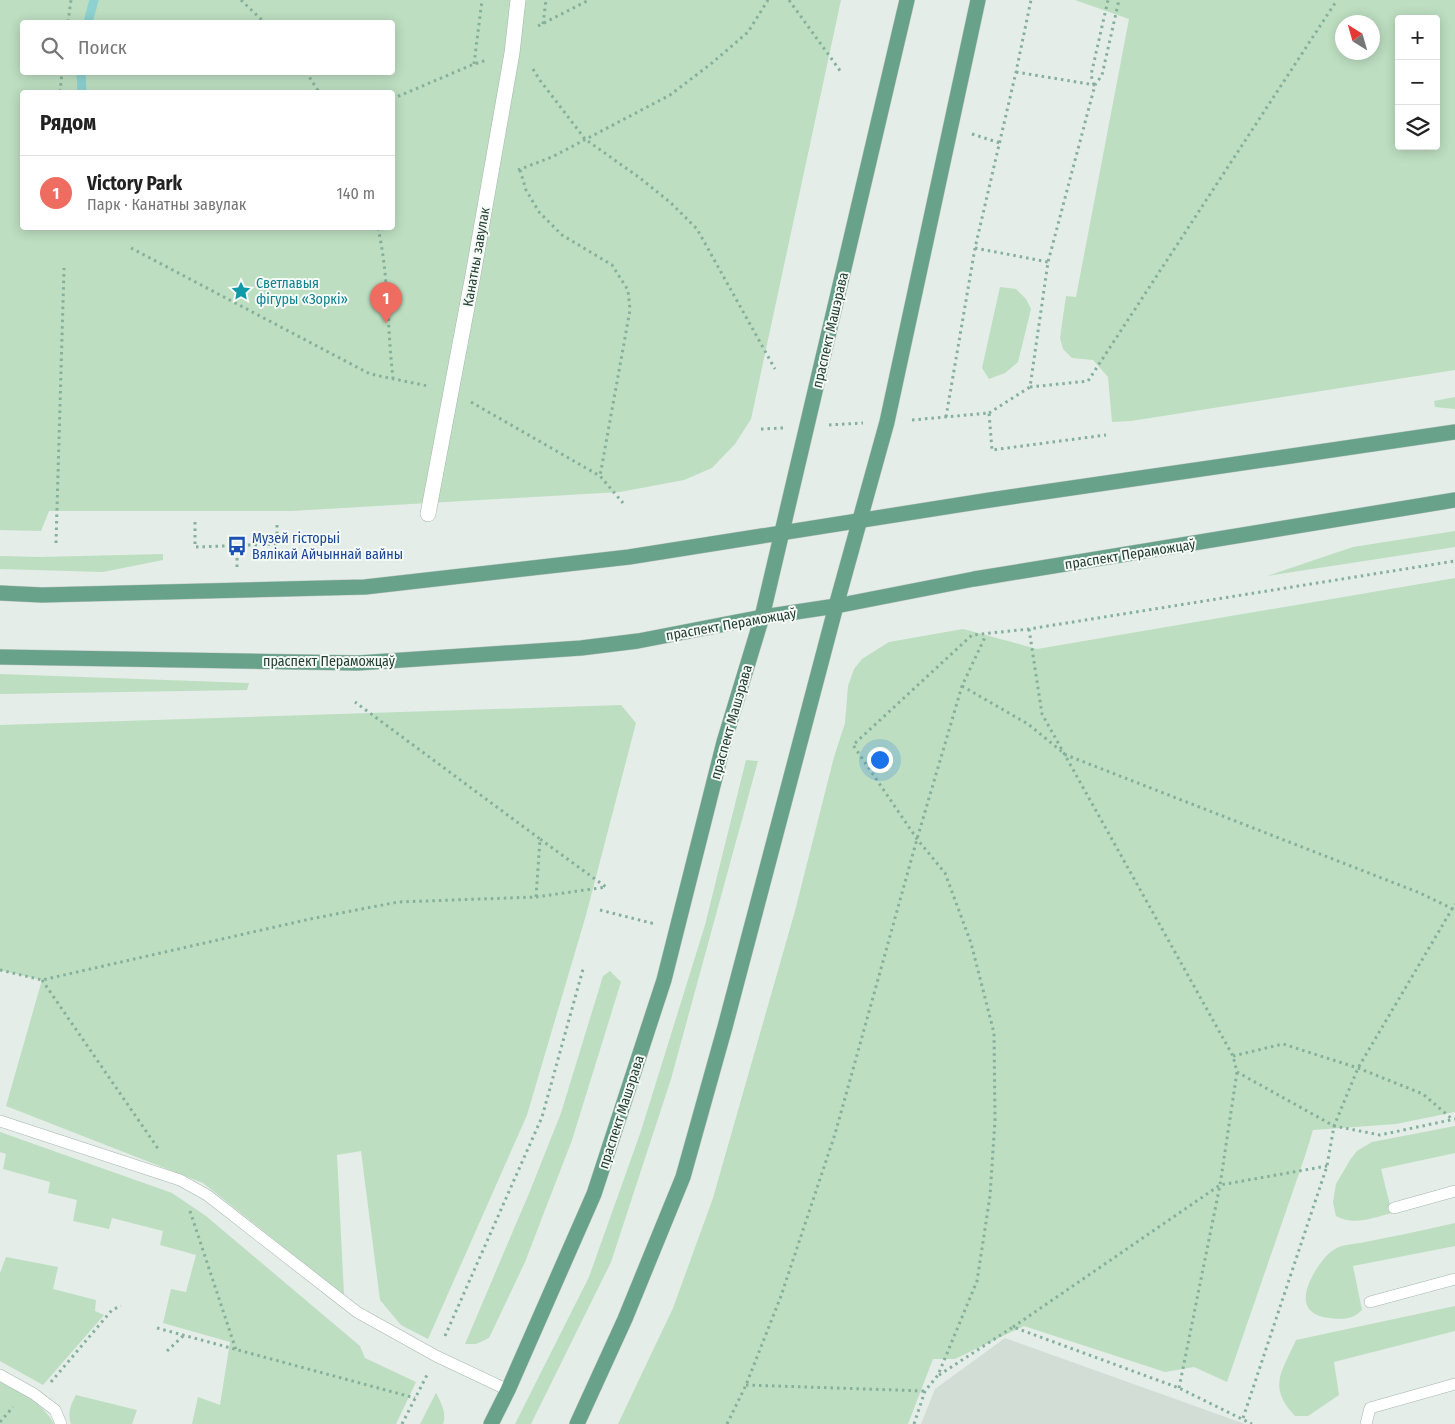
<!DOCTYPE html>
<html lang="ru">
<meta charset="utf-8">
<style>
body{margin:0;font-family:"Fira Sans Condensed",sans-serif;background:#f2f2f2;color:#222}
.controls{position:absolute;right:15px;top:15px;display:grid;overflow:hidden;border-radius:5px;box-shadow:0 2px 12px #0003}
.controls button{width:45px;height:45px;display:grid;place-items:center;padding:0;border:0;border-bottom:1px solid #e0e0e0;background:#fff;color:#222;font:25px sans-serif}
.compass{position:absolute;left:1335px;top:15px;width:45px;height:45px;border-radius:50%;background:#fff;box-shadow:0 2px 12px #0003;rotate:323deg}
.you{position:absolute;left:879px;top:759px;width:18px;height:18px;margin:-12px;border:4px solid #fff;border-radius:50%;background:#1a73e8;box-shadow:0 0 0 8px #1a73e833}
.badge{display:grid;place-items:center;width:32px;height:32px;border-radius:50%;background:#ef6c60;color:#fff;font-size:16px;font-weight:700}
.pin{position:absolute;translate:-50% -41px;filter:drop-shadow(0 1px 2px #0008)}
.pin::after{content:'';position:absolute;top:26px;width:18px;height:15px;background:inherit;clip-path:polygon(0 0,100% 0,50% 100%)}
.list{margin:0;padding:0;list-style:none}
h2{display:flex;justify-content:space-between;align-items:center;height:65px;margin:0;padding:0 20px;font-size:21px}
h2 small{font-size:16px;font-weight:400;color:#767676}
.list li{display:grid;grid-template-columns:32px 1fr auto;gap:15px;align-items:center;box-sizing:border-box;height:75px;padding:0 20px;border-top:1px solid #e0e0e0}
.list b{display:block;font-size:19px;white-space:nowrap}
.list p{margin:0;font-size:16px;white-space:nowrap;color:#767676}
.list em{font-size:16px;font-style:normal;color:#767676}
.icon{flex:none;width:28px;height:28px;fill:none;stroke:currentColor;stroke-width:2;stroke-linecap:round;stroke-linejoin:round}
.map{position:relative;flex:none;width:1455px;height:1424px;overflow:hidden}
.search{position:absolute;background:#fff;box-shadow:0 2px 12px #0003;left:20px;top:20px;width:375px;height:55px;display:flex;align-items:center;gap:12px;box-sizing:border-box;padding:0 18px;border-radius:5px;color:#767676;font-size:19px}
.panel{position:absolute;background:#fff;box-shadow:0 2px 12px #0003;left:20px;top:90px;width:375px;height:140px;border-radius:5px}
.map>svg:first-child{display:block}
</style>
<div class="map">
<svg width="1455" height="1424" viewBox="0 0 1455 1424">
<rect width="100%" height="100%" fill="#e4ede8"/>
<polygon fill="#d2ddd6" points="1005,1338 1245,1424 921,1424 935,1389"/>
<g fill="#bddec1" fill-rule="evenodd">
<path d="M0,0H841L751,419L735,444L712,468L684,480L620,492L291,511H49L41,531L0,530ZM22,22H392V72H22ZM22,92H392V228H22Z"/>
<path d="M1075,0H1455V370L1131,421L1112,422L1108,377L1093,360L1072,358L1063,349L1060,338L1066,296L1076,297L1129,19ZM1399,19H1436V146H1399ZM1372,22V52H1342V22Z"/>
<polygon points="1000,287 1016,289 1026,299 1031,309 1018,362 1005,373 989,379 982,368"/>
<polygon points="1455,397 1455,409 1435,407 1434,401"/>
<polygon points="1455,531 1455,547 1267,576 1353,547"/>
<polygon points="163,554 163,560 103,572 0,569 0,556 40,557"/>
<polygon points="1455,578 1455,1112 1396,1124 1313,1130 1305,1156 1227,1382 1194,1367 1165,1372 1024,1326 955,1359 933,1359 908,1424 618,1424 673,1308 713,1198 795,911 834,757 845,723 848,686 854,669 862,659 889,642 963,629 1037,649"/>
<polygon points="0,674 249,683 247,690 0,694"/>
<polygon points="621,705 636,723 586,915 527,1115 428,1339 401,1325 380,1300 361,1151 337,1155 344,1295 203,1183 6,1106 42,980 0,970 0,725"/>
<polygon points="746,760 758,761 671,1079 611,1262 531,1424 515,1424 589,1277 641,1131 705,925"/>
<polygon points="610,971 621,982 572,1140 525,1262 489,1338 476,1344 465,1344 530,1191 561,1113 603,976"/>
<path d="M1455,1126V1153L1381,1169L1392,1213C1372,1218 1354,1226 1336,1216L1333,1202L1336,1184L1350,1160L1357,1151L1372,1142Z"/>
<polygon points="0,1132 172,1193 206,1216 360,1346 365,1358 416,1382 396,1424 192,1424 198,1397 220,1405 230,1342 163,1323 171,1289 186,1292 196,1255 160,1245 163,1231 112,1218 109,1229 73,1221 77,1200 48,1193 50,1182 3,1169 6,1154 0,1152"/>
<path d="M1455,1223V1246L1353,1266L1362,1310C1353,1319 1343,1320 1330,1318C1302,1315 1301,1297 1313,1275C1318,1266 1326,1254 1335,1249C1343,1244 1357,1244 1365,1242C1395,1236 1425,1230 1455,1223Z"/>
<polygon points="6,1257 58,1267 53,1289 96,1300 95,1311 104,1315 43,1385 0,1361 0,1273"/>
<path d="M1455,1306V1331L1334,1362L1339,1395L1308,1416H1295C1267,1386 1282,1372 1296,1340Z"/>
<path d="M0,1380C20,1392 43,1403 54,1424H0Z"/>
<path d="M436,1393C441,1402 447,1414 443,1424H420Z"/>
<path d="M76,1395L137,1410L132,1424H71C67,1415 71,1403 76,1395Z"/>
</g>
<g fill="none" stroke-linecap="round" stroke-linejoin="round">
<g stroke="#8dd1d0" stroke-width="9">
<polyline points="88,22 94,0"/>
<polyline points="81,72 82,92"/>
</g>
<defs>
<g id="service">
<polyline points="0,1121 180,1180 207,1195 357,1312 436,1356 508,1390"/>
<polyline points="1394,1208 1455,1191"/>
<polyline points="1370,1302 1455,1279"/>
<polyline points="0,1375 34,1394 55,1410 61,1424"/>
<polyline points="1366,1424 1370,1408 1455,1384"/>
</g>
<polyline id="pedestrian" points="428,514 473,275 512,53 518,0"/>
<g id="primary">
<polyline points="0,593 42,595 365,587 629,557 990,500 1455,432"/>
<polyline points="0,657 358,663 581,648 638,641 762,617 836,606 974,579 1455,500"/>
<polyline points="491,1424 508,1390 594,1194 664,980 724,742 762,617 907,0"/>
<polyline points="577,1424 625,1319 683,1177 725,1027 836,606 887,422 978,0"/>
</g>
</defs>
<use href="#service" stroke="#a6b5ae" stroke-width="12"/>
<use href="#pedestrian" stroke="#a6b5ae" stroke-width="16"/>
<use href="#primary" stroke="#c1c9c6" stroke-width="16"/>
<g stroke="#85b09c" stroke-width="3" stroke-dasharray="2.5 4" stroke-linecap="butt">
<polyline points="241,0 264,22"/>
<polyline points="789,0 841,72"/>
<polyline points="68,22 71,0"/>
<polyline points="543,24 546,0"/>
<polyline points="538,26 589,0"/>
<polyline points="474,64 482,0"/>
<polyline points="533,69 539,79 585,139 640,178 671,203 697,229 775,369"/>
<polyline points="306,72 319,92"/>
<polyline points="1016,72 1095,85"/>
<polyline points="1094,85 1091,75 1108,0"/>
<polyline points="60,92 62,72"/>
<polyline points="392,99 474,64 487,60"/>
<polyline points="972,134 1000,143"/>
<polyline points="518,170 552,157 670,95 712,63 748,32 768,0"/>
<polyline points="520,170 526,190 539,212 562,235 612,265 628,290 630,310 600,476"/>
<path d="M378,228C389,277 387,328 393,378"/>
<polyline points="131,248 370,374 428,386"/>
<polyline points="975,248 1048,262"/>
<polyline points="1030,387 1088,381 1337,0"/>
<polyline points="471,402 600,476 623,503"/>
<polyline points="989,413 1030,387 1048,262 1095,85 1102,75 1119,0"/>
<polyline points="946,417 975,248 1016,72 1031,0"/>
<polyline points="912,420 989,413 992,450 1106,435"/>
<polyline points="829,425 863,423"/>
<polyline points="761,429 783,428"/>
<polyline points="195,522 195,547 277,544 277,521"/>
<polyline points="56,543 64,268"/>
<polyline points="237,567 237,546"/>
<polyline points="1029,629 1042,714 1233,1056 1237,1072 1334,1126 1380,1135 1455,1119"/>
<polyline points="962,686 1028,724 1066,755 1420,893 1455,910"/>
<polyline points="536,897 606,887 540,839"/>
<polyline points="600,910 655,924"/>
<polyline points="0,970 42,980 310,919 398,902 536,897 540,839 355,702"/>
<polyline points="42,980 159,1150"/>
<polyline points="1233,1056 1283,1044 1358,1068 1423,1094 1452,1119"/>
<polyline points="190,1211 236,1350"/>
<polyline points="1013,1327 1220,1185 1327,1166"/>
<polyline points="157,1328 415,1398"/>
<polyline points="445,1336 542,1117 583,969"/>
<polyline points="167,1351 183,1336"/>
<polyline points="939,1375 1013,1327 1179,1388 1252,1424"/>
<polyline points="51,1382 112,1310 121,1306"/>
<polyline points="746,1385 925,1391"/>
<polyline points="1179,1388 1220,1185 1237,1072"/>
<polyline points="1243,1418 1327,1166 1334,1126 1358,1068 1455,904"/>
<polyline points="0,1422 13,1407"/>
<polyline points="402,1424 427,1375"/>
<polyline points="727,1424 746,1385 781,1296 835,1134 917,839 962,686 986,635"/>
<polyline points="914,1424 925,1391 938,1375 977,1281 990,1196 995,1120 994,1033 971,943 945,873 917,839 853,745 972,635 1029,629 1455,561"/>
</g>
<use href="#service" stroke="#fff" stroke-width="11"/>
<use href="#pedestrian" stroke="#fff" stroke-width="15"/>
<use href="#primary" stroke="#69a28a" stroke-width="15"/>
</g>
<defs>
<symbol id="sight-bare" viewBox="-9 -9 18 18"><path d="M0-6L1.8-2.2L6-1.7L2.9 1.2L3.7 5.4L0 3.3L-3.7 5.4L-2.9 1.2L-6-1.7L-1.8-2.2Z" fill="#0f9aa8" stroke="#f5faf6" stroke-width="2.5" paint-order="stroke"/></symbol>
<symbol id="bus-bare" viewBox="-9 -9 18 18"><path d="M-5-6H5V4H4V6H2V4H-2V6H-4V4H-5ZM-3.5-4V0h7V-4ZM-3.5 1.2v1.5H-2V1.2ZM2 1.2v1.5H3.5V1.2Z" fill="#1a4fb4" stroke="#f5faf6" stroke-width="2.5" paint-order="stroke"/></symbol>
</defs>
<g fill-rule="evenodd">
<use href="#sight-bare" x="227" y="277" width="28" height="28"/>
<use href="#bus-bare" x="223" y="532" width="28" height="28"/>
</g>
<g text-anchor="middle" stroke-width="4" stroke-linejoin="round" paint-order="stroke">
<g font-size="14" fill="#233f33" stroke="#f5faf6">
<text transform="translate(476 257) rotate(-80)" y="5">Канатны завулак</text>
<text transform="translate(830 330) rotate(-77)" y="5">праспект Машэрава</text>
<text transform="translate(1130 554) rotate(-9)" y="5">праспект Пераможцаў</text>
<text transform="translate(731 624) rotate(-10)" y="5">праспект Пераможцаў</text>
<text x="329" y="666">праспект Пераможцаў</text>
<text transform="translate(731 722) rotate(-74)" y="5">праспект Машэрава</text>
<text transform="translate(621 1112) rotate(-72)" y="5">праспект Машэрава</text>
</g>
<g font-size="14" fill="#0d838f" stroke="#f5faf6" text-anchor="start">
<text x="256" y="288">Светлавыя<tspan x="256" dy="16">фігуры «Зоркі»</tspan></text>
</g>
<g font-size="14" fill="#164399" stroke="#f5faf6" text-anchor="start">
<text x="252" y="543">Музей гісторыі<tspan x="252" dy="16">Вялікай Айчыннай вайны</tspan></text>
</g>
</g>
</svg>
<div class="controls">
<button>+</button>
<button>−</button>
<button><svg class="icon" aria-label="layers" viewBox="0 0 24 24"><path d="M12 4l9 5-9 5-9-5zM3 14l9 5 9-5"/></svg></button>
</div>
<svg class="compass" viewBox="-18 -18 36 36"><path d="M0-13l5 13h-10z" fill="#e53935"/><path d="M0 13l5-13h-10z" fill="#767676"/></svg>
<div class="you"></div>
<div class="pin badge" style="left:386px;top:323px">1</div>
<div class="search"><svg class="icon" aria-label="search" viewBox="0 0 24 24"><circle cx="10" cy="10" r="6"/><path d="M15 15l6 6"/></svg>Поиск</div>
<section class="panel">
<h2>Рядом<small></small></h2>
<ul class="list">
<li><span class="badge">1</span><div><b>Victory Park</b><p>Парк · Канатны завулак</p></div><em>140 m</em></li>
</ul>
</section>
</div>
